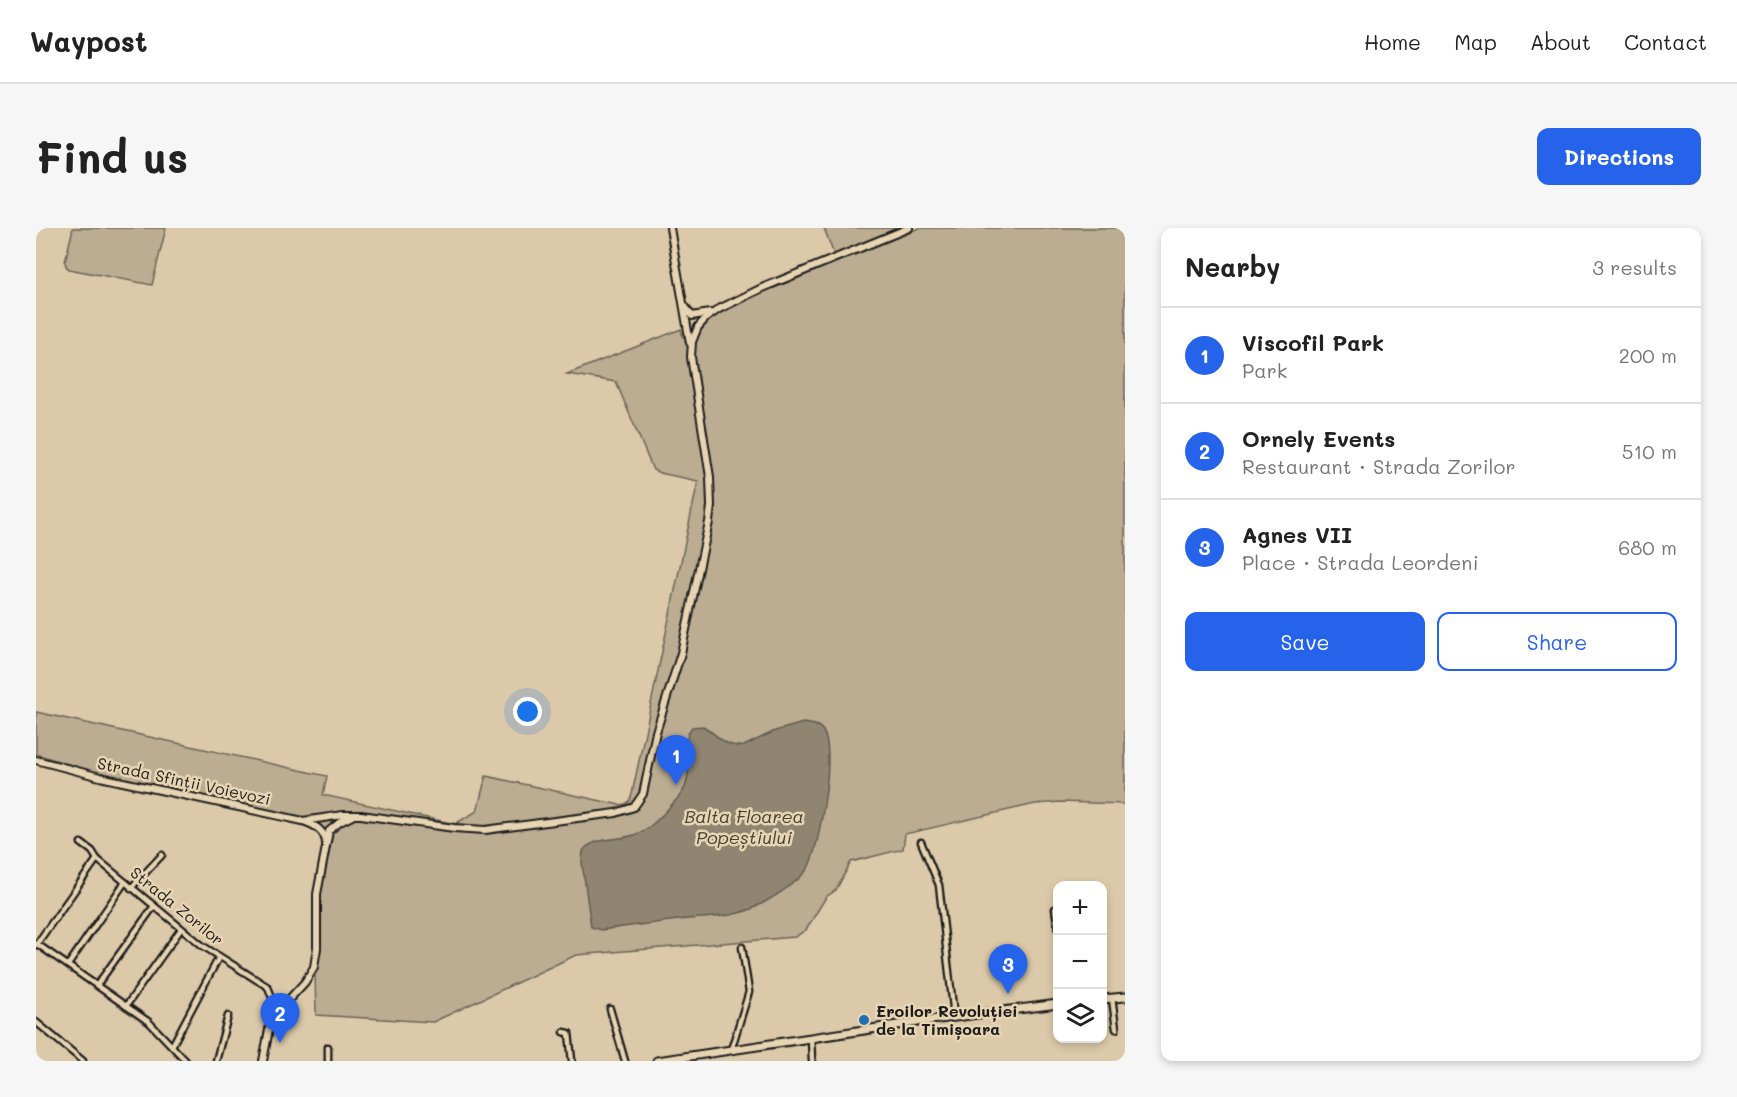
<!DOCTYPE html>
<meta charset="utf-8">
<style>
body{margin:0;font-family:Mali,sans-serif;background:#f6f6f6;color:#222}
.controls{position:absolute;right:18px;bottom:18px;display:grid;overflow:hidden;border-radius:12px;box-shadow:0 3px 9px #0003}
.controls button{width:54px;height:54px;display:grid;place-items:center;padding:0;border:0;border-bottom:2px solid #e0e0e0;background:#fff;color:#222;font:30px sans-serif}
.you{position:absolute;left:492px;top:484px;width:21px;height:21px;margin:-15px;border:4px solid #fff;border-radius:50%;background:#1a73e8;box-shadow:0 0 0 9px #1a73e833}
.badge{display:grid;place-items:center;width:39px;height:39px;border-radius:50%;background:#2563eb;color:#fff;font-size:20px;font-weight:700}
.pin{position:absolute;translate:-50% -50px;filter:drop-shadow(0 2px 3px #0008)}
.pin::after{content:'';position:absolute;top:32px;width:21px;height:18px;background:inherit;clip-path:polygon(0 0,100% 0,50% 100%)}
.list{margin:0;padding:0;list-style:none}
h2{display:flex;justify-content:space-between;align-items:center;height:78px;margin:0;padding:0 24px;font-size:26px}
h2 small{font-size:20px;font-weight:400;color:#767676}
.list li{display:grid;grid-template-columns:39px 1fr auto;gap:18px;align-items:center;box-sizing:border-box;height:96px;padding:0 24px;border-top:2px solid #e0e0e0}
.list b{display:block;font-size:22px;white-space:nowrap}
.list p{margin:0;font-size:20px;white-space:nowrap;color:#767676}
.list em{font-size:20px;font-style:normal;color:#767676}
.actions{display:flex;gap:12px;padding:18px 24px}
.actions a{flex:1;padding:14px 0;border:2px solid #2563eb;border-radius:12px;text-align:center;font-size:21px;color:#2563eb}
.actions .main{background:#2563eb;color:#fff}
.icon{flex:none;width:33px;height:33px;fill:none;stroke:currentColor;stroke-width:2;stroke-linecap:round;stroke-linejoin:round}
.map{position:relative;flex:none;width:1089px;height:833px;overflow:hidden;border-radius:12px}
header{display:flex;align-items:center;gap:36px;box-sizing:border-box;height:84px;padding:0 30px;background:#fff;border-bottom:2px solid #e0e0e0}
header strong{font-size:28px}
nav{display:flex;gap:33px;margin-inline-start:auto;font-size:21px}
.intro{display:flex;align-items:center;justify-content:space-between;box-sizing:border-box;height:144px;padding:0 36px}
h1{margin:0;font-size:42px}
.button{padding:15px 27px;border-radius:12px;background:#2563eb;color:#fff;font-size:21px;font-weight:700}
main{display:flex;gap:36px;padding:0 36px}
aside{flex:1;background:#fff;border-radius:12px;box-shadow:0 3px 9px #0003}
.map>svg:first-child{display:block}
</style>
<header>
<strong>Waypost</strong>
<nav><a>Home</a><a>Map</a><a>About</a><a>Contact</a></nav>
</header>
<div class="intro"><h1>Find us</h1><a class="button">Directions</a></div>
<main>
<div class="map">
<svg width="1089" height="833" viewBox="0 0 1089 833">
<rect width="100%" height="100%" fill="#dbc9a9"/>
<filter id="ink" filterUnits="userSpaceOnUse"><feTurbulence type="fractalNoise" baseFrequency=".0167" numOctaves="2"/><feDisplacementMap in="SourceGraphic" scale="12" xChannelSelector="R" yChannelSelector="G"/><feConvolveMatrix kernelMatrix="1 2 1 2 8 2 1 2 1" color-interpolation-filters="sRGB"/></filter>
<g filter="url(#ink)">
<g fill="#bbac92" stroke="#6c6457" stroke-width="1.5">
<polygon points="37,0 130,0 116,57 33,41 30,38 29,34"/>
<polygon points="788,0 865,0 798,27"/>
<path d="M883,0H1089V576L1024,574L999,576L869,606L867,621L815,634L800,662L790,669L770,702L759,709L540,727L397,794L280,787L279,747L283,728V671L293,620L287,608L265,590L61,545L0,526V484L291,548L287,567L419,596L441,583L450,548L584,577C592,576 594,574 596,566L662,253L624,245L617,242L580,154L531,146L645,101L647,109L663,105L675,90L704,74Z"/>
</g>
<path fill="#8f8571" stroke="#615b4f" stroke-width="1.5" d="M767,495C774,496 783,496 787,503C800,523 784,616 773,638C767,651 740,668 727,675C704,689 678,689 652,691C623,694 594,698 565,702L555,699L546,634L547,623C559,607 586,614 603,605C618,598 631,582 642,570C664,545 641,516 656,499L667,498C682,507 689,520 708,518L739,503Z"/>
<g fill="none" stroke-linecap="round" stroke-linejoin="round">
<defs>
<g id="minor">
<polyline points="885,614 903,657 918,788"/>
<polyline points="45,615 56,623 61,631 167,718 232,759 237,772 235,791"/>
<polyline points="95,660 126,627"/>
<polyline points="1019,681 1022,701"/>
<polyline points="1,716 113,794 150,833"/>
<polyline points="0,717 61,631"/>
<polyline points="32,737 89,654"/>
<polyline points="61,757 118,678"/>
<polyline points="1076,770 1080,801"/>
<polyline points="90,778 145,701"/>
<polyline points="574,781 589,833"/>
<polyline points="0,794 47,833"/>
<polyline points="528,804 533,805 536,833"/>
<polyline points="775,810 776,833"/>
<polyline points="136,818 183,729"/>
<polyline points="292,819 292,833"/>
<polyline points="695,822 713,764 706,719"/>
<polyline points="180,833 192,788"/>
</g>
<g id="tertiary">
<polyline points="634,0 654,115"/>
<polyline points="648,77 656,88 674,85"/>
<path d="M0,532L64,549L267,593C279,597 290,603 290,617"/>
<polyline points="267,593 307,587 325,587 418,600 449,602 580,585 598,579 607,566 620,504 645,425 673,294 675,278 674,249 655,129 656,114 662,99 670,90 683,81 726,60 873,0"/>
<polyline points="227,833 235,791 269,754 278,739 281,720 281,666 293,603 304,594 316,588"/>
</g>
<g id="secondary">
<polyline points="1066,771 1089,769"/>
<polyline points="621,833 895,792 1022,776"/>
</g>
</defs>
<use href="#minor" stroke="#1c1c1c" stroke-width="9"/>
<use href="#tertiary" stroke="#1c1c1c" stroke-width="10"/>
<use href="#secondary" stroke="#1c1c1c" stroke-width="11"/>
<use href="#minor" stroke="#e7d4b2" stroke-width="4.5"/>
<use href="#tertiary" stroke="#e7d4b2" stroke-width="6"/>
<use href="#secondary" stroke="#e7d4b2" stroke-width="7"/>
</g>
</g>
<circle fill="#1f6fb2" stroke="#e7d4b2" stroke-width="2" cx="828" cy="792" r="6"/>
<g text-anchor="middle" stroke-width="5" stroke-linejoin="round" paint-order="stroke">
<g font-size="16" fill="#1c1c1c" stroke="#e7d4b2">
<text transform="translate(148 553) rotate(12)" y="6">Strada Sfinții Voievozi</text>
<text transform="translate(141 678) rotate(39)" y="6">Strada Zorilor</text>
</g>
<g font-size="16" font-weight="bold" fill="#1c1c1c" stroke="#e7d4b2" text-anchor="start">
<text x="840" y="789">Eroilor Revoluției<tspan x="840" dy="18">de la Timișoara</tspan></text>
</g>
<g font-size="18" font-style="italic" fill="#44413a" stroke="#e7d4b2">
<text x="708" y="595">Balta Floarea<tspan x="708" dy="21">Popeștiului</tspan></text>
</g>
</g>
</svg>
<div class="controls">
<button>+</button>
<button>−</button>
<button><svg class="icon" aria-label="layers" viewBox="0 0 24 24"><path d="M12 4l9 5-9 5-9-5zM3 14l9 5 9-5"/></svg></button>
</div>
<div class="you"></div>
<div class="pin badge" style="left:640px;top:557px">1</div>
<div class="pin badge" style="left:244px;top:815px">2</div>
<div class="pin badge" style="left:972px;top:766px">3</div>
</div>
<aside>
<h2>Nearby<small>3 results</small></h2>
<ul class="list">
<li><span class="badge">1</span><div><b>Viscofil Park</b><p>Park</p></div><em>200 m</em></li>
<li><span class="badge">2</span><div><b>Ornely Events</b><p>Restaurant · Strada Zorilor</p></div><em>510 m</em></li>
<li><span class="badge">3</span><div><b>Agnes VII</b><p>Place · Strada Leordeni</p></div><em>680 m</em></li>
</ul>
<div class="actions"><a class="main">Save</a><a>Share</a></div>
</aside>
</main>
